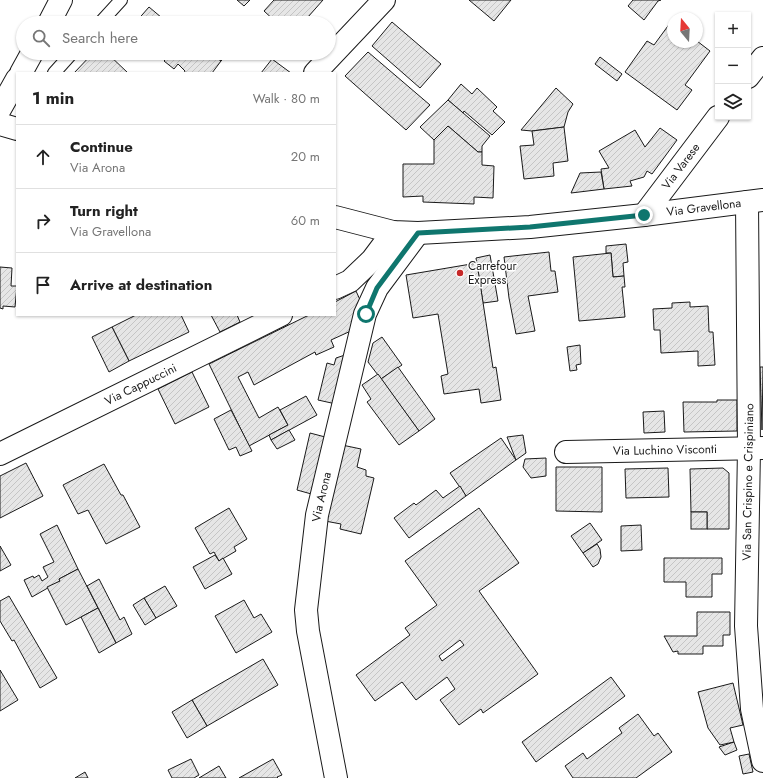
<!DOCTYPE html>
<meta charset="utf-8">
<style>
body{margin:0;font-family:Jost,sans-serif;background:#f2f2f2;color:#222}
.controls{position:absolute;right:12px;top:12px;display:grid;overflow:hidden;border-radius:0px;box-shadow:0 1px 3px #0004}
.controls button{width:36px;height:36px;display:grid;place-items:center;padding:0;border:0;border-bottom:1px solid #e0e0e0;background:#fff;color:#222;font:20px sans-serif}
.compass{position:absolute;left:667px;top:12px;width:36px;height:36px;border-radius:50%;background:#fff;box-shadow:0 1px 3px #0004;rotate:342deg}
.stop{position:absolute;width:12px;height:12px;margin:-9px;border:3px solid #0f766e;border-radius:50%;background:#fff}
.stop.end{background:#0f766e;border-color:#fff;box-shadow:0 1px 4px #0008}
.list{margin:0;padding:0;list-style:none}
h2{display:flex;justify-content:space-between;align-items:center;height:52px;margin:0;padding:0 16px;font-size:17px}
h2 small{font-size:13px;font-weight:400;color:#767676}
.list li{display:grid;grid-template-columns:26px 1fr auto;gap:12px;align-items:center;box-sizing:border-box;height:64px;padding:0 16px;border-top:1px solid #e0e0e0}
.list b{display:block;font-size:15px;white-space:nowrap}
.list p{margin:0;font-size:13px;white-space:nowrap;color:#767676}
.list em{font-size:13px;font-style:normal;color:#767676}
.icon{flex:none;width:22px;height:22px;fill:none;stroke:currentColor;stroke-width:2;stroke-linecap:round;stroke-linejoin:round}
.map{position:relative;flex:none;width:763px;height:778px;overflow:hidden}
.search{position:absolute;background:#fff;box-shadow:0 1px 3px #0004;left:16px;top:16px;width:320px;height:44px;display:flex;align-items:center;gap:10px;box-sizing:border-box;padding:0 14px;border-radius:22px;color:#767676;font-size:15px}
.panel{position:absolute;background:#fff;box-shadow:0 1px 3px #0004;left:16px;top:72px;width:320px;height:244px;border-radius:0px}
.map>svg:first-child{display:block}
</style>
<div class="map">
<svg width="763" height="778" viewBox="0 0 763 778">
<defs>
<pattern id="building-hatch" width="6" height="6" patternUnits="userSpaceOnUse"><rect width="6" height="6" fill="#e6e6e6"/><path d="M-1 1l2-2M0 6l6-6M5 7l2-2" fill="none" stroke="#c5c5c5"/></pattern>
</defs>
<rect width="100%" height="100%" fill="#fff"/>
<g fill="url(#building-hatch)" stroke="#1a1a1a" fill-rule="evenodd">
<polygon points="237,0 250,0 244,6"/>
<polygon points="274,0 323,0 308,17 311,20 308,23 274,23 276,22 264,11"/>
<polygon points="469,0 511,0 494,21"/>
<polygon points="633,0 661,0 658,1 644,20 628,6"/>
<polygon points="149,7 168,23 135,23"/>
<polygon points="673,19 673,42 697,41 710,51 685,85 692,90 677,110 625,72 647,41 654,45"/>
<polygon points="392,22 441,64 420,88 372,46"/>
<polygon points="368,52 430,105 406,130 345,76"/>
<polygon points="93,53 107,53 128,73 74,73"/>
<polygon points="164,53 211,53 221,61 212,73 184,73 185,71 178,64 174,69 164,61 168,57"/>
<polygon points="211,53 229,53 221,61"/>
<polygon points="600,57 622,74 617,81 595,64"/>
<polygon points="272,59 291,73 261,73"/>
<polygon points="461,84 472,94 477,88 497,107 493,111 505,122 492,135 464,111 463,113 448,100"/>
<polygon points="556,88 573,104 568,112 564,127 532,131 521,130"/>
<polygon points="448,100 490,136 482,146 482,152 478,152 448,126 434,140 420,127"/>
<polygon points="448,126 478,152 482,152 482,165 494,166 493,198 474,197 474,204 423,202 423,196 403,197 403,164 434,164 434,140"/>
<polygon points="564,127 568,161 553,163 554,176 524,179 520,146 534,145 532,131"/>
<polygon points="660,128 677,140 652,174 647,171 644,177 630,181 632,186 604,189 601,169 609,168 599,151 635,130 645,147"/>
<polygon points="601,172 604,189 571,193 580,173"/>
<polygon points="626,244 628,262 623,263 624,276 613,277 611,253 606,253 606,246"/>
<polygon points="549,252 551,271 555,271 558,292 528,296 535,331 516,334 509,298 504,257"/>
<polygon points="611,253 613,277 624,276 625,287 622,287 625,317 579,321 573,257"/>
<polygon points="490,255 498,301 483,303 476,258"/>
<polygon points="477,263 493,368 496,367 501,400 481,403 479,389 444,394 441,376 448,374 438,314 413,318 406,275"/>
<polygon points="0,267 12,268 11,286 17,286 15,307 3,306 3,309 0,308"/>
<polygon points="356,291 361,302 353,330 331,340 334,347 316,355 315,352 254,385 248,372 238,377 259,418 278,407 288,425 249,446 209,364 309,315 335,315 335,302"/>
<polygon points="690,302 690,307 708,306 709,332 713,332 715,365 698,366 698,351 661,353 660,330 654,330 653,309 672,308 672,303"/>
<polygon points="136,315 181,315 189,332 129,361 112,327"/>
<polygon points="211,315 237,315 240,322 220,332"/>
<polygon points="112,327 129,361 109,372 92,337"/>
<polygon points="382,337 402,365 381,379 368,362 373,343"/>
<polygon points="580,345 581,364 576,365 577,370 570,371 567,347"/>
<polygon points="348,354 336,404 318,400 327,363 334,365 336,358"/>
<polygon points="398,367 435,419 419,431 381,379"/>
<polygon points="760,367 763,367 762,430"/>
<polygon points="192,372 209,407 175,424 158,389"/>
<polygon points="378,374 419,431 399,445 367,402 371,399 362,385"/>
<polygon points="306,396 317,415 271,440 269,435 288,425 280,410"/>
<polygon points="717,400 737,400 737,431 684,432 683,402 717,402"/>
<polygon points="231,410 252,451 240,456 236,447 229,450 214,419"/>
<polygon points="664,411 665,432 644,433 643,412"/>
<polygon points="289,430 295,440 277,449 271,440"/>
<polygon points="310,433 329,438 315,495 297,490"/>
<polygon points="523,435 526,453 516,460 507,437"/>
<polygon points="501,438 516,460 466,496 450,473"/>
<polygon points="342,445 361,449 357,467 366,470 366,476 374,478 361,534 340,529 341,524 325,521"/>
<polygon points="546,458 546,476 531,478 523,467 525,459"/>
<polygon points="26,463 43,496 0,518 0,476"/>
<polygon points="104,464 121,495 123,495 140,527 106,544 88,510 78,514 63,485"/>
<polygon points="556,467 602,467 602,512 556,511"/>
<polygon points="668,468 669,497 626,498 625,469"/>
<polygon points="723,468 729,473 729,529 707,529 707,512 691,512 690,469"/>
<polygon points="460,486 466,496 409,538 394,518 414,503 416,505 436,490 443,498"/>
<polygon points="229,508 247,539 234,547 236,551 219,561 214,552 210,554 195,528"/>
<path d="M479,508L519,563L479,591L538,674L483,713L481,709L459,725L440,700L455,689L447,677L416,700L402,682L375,701L356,675L410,635L405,628L437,605L405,561ZM460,640L464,645L442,661L439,656Z"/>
<rect x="691" y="512" width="16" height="17"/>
<polygon points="590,523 602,540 583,553 571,536"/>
<polygon points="57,525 78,569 59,579 60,581 32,597 24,580 33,576 34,578 39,575 42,581 48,577 43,567 54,562 40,534"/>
<polygon points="641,525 642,550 621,551 621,526"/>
<polygon points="597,544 600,549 601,557 598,564 593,567 583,553"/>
<polygon points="0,546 11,565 0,571"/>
<polygon points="215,555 219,561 223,558 232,574 205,589 193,567"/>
<polygon points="664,558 722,558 722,574 712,574 712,597 686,597 686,582 664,582"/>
<polygon points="78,569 98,608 66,625 47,587 60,581 59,579"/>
<polygon points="99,579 120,620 124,617 132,634 116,643 87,586"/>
<polygon points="165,586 177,606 156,618 144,598"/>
<polygon points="9,596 57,678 40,688 14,640 12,641 0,621 0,601"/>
<polygon points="144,598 156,618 145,625 133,605"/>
<polygon points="244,600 254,618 261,614 272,632 236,653 215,616"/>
<polygon points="98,608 116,643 99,653 81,617"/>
<polygon points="697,612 730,612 730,635 723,635 723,646 703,646 703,654 678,654 678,651 673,652 664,636 697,636"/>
<polygon points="263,659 278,685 207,726 192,700"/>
<polygon points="0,670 18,700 0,711"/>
<polygon points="611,677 625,696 536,762 522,742"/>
<polygon points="733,683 743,725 730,728 734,742 720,745 708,728 698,692"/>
<polygon points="192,700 207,726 187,738 172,712"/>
<polygon points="638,714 654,736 658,733 672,752 636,778 573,778 565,766 583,753 587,759 622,733 619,728"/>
<polygon points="734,742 737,750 725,755 719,747"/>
<polygon points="749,754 753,772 743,774 739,756"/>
<polygon points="191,759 199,775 194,778 172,778 168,770"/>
<polygon points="273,759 282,775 277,777 278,778 239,778"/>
<polygon points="219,766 226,778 199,778"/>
<polygon points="85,772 88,778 75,778"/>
</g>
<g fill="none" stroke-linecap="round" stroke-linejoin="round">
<defs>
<g id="lane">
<polyline points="100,23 121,0"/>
<polyline points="54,73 72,53"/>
</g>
<g id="street">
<polyline points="49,23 61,0"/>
<polyline points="21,73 32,53"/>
<polyline points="315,73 384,0"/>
<polyline points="748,77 763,58"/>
<polyline points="0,109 17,79"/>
<polyline points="747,202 749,448 746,626 752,709 763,761"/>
<path id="s1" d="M644,215L718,117"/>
<polyline points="335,288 350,281 372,260 393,232"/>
<path id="s2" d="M566,452L763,448"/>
<path id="s3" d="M0,454L281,315"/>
<path id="s4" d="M336,778L308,631L306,610L317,515L365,314L377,288L418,233"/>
</g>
<g id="secondary">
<polyline points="0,124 17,129"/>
<path id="s5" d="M335,217L393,232L418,233L530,227L644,215L763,200"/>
</g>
</defs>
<use href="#lane" stroke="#1a1a1a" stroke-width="14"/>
<use href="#street" stroke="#1a1a1a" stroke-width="24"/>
<use href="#secondary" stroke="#1a1a1a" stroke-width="24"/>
<use href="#lane" stroke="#fff" stroke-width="12"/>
<use href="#street" stroke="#fff" stroke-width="22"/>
<use href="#secondary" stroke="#fff" stroke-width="22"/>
</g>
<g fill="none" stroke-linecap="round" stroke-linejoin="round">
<polyline stroke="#0f766e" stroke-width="5" points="366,314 377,288 418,233 530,227 644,215"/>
</g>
<circle fill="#c62828" stroke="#fff" stroke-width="1.5" cx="460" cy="273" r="4"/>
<g text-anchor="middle" stroke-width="3" stroke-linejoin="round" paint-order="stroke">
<g font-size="12" fill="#1a1a1a" stroke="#fff">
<text dy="4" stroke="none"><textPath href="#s1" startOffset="61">Via Varese</textPath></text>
<text dy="4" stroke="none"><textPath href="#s5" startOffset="372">Via Gravellona</textPath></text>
<text dy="4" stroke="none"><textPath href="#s3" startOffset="157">Via Cappuccini</textPath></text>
<text dy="4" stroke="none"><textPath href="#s2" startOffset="99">Via Luchino Visconti</textPath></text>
<text transform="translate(748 482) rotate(-89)" y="4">Via San Crispino e Crispiniano</text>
<text dy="4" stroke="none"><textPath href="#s4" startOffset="285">Via Arona</textPath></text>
</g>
<g font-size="12" fill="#1a1a1a" stroke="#fff" text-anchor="start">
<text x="468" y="270">Carrefour<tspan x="468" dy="14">Express</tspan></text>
</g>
</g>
</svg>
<div class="controls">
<button>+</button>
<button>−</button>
<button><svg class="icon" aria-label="layers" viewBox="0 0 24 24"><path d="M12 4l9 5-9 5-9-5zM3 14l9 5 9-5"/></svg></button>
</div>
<svg class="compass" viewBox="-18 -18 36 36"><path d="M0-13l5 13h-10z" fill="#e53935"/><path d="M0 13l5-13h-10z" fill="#767676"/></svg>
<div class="stop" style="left:366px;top:314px"></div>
<div class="stop end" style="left:644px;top:215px"></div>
<div class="search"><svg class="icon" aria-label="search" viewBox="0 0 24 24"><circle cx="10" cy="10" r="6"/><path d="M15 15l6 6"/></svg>Search here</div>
<section class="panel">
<h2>1 min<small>Walk · 80 m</small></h2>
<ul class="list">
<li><svg class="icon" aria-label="ahead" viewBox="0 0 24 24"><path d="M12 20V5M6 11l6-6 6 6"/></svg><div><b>Continue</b><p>Via Arona</p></div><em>20 m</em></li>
<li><svg class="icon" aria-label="right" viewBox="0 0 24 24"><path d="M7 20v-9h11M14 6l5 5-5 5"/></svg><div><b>Turn right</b><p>Via Gravellona</p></div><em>60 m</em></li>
<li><svg class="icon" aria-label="arrive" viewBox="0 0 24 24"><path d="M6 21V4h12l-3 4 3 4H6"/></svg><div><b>Arrive at destination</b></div></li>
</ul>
</section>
</div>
